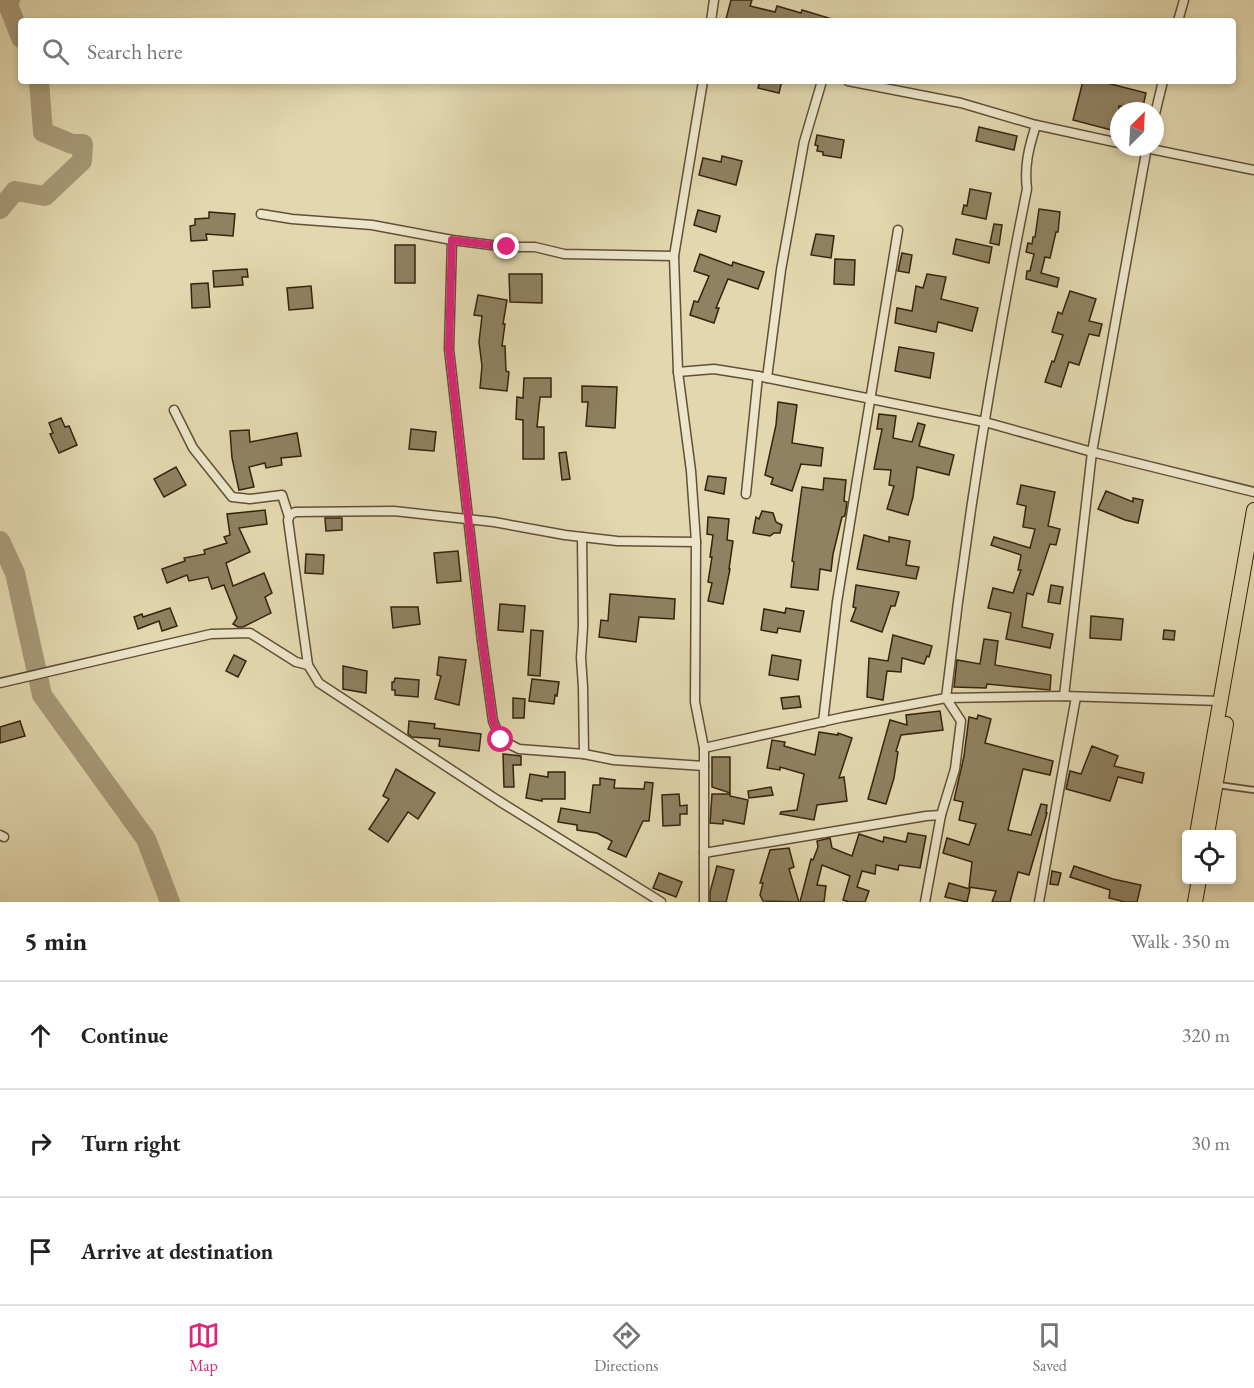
<!DOCTYPE html>
<meta charset="utf-8">
<style>
body{margin:0;font-family:"EB Garamond",serif;background:#f6f6f6;color:#222}
.controls{position:absolute;right:18px;bottom:18px;display:grid;overflow:hidden;border-radius:6px;box-shadow:0 3px 9px #0003}
.controls button{width:54px;height:54px;display:grid;place-items:center;padding:0;border:0;border-bottom:2px solid #e0e0e0;background:#fff;color:#222;font:30px sans-serif}
.compass{position:absolute;left:1110px;top:102px;width:54px;height:54px;border-radius:50%;background:#fff;box-shadow:0 3px 9px #0003;rotate:24deg}
.stop{position:absolute;width:18px;height:18px;margin:-14px;border:4px solid #db2777;border-radius:50%;background:#fff}
.stop.end{background:#db2777;border-color:#fff;box-shadow:0 2px 6px #0008}
.list{margin:0;padding:0;list-style:none}
h2{display:flex;justify-content:space-between;align-items:center;height:78px;margin:0;padding:0 24px;font-size:26px}
h2 small{font-size:20px;font-weight:400;color:#767676}
.list li{display:grid;grid-template-columns:39px 1fr auto;gap:18px;align-items:center;box-sizing:border-box;height:108px;padding:0 24px;border-top:2px solid #e0e0e0}
.list b{display:block;font-size:22px;white-space:nowrap}
.list em{font-size:20px;font-style:normal;color:#767676}
.icon{flex:none;width:33px;height:33px;fill:none;stroke:currentColor;stroke-width:2;stroke-linecap:round;stroke-linejoin:round}
.map{position:relative;flex:none;width:1254px;height:902px;overflow:hidden}
.search{position:absolute;background:#fff;box-shadow:0 3px 9px #0003;left:18px;right:18px;top:18px;height:66px;display:flex;align-items:center;gap:15px;box-sizing:border-box;padding:0 21px;border-radius:6px;color:#767676;font-size:22px}
.sheet{height:402px;background:#fff}
nav{display:flex;justify-content:space-around;align-items:center;box-sizing:border-box;height:84px;border-top:2px solid #e0e0e0;background:#fff;font-size:16px;color:#767676}
nav a{display:grid;justify-items:center;gap:3px}
nav .on{color:#db2777}
.map>svg:first-child{display:block}
</style>
<div class="map">
<svg width="1254" height="902" viewBox="0 0 1254 902">
<rect width="100%" height="100%" fill="#e2d7ae"/>
<filter id="stains"><feTurbulence type="fractalNoise" baseFrequency=".00333" numOctaves="4"/><feColorMatrix values="0 0 0 0 .2 0 0 0 0 .09 0 0 0 0 .02 0 0 0 .5 -.17"/></filter>
<radialGradient id="worn" r=".72"><stop offset=".6" stop-color="#630" stop-opacity="0"/><stop offset="1" stop-color="#630" stop-opacity=".3"/></radialGradient>
<g fill="none" stroke-linecap="round" stroke-linejoin="round">
<polyline stroke="#7a6a4e" stroke-width="3" points="5,0 7,2"/>
<g stroke="#a89a78" stroke-width="20">
<polyline points="10,0 7,2 21,38"/>
<polyline points="0,209 15,191 45,196 82,161 83,144 72,144 43,132 39,81"/>
<polyline points="0,541 15,573 42,695 146,839 170,902"/>
</g>
</g>
<g fill="#8f8161" stroke="#36230e" stroke-width="1.5">
<polygon points="731,0 752,0 750,6 775,12 777,6 801,13 802,10 832,19 832,21 733,21 726,19"/>
<polygon points="760,81 782,81 779,93 758,88"/>
<polygon points="1083,81 1103,82 1146,93 1142,111 1119,106 1119,132 1073,120"/>
<polygon points="979,127 1017,136 1014,150 976,141"/>
<polygon points="817,135 844,140 841,158 823,155 823,152 817,151 818,146 815,145"/>
<polygon points="722,156 742,161 736,185 699,175 703,158 721,162"/>
<polygon points="970,189 991,193 986,219 962,214 964,205 967,206"/>
<polygon points="1039,209 1060,212 1058,232 1056,232 1050,258 1045,257 1041,273 1059,278 1057,287 1026,279 1027,271 1030,271 1034,254 1026,252 1028,243 1032,244 1033,237 1035,237"/>
<polygon points="698,210 720,216 716,232 694,225"/>
<polygon points="209,212 235,214 233,236 206,234 207,240 191,241 190,226 195,225 195,219 209,218"/>
<polygon points="994,224 1002,225 999,245 990,243"/>
<polygon points="816,234 834,236 831,258 811,255"/>
<polygon points="956,239 992,247 989,263 953,254"/>
<rect x="395" y="245" width="20" height="38"/>
<polygon points="902,253 912,255 909,273 898,271"/>
<polygon points="700,254 732,266 733,262 764,272 758,289 728,279 716,308 719,308 714,323 690,315 694,301 698,302 709,276 694,271"/>
<polygon points="835,259 855,260 854,285 834,284"/>
<polygon points="247,269 248,277 242,277 243,285 214,287 213,271"/>
<polygon points="509,274 542,274 542,303 510,302"/>
<polygon points="927,274 946,277 941,299 978,308 972,331 938,322 936,332 895,323 897,308 912,311 916,286 923,288"/>
<polygon points="208,283 210,307 192,308 191,284"/>
<polygon points="311,286 313,308 289,310 287,288"/>
<polygon points="1070,291 1096,299 1089,321 1102,324 1099,336 1089,334 1079,365 1069,362 1061,387 1045,382 1052,361 1054,362 1063,335 1052,332 1058,312 1062,314"/>
<polygon points="478,295 507,300 503,324 505,324 502,346 505,346 506,371 509,372 507,391 480,388 482,366 479,342 482,316 474,315"/>
<polygon points="899,347 934,353 930,378 895,371"/>
<polygon points="524,378 551,378 551,397 540,397 537,427 544,427 544,459 523,459 523,420 516,419 517,397 523,398"/>
<polygon points="582,386 617,387 615,428 586,426 588,402 582,402"/>
<polygon points="778,402 797,405 792,443 823,448 821,466 801,464 792,491 771,484 773,478 765,475 776,425"/>
<polygon points="879,414 896,416 893,438 912,442 918,423 925,425 919,446 954,455 949,475 917,467 913,497 908,515 887,509 894,486 889,485 891,470 874,469 882,429 877,429"/>
<polygon points="61,418 65,427 69,426 77,445 59,453 50,434 53,433 49,423"/>
<polygon points="411,429 436,432 434,451 409,449"/>
<polygon points="249,430 250,442 297,433 301,456 281,458 282,465 266,468 265,463 249,467 254,487 239,490 232,458 230,431"/>
<polygon points="566,452 570,479 562,480 559,453"/>
<polygon points="176,467 186,485 164,497 154,479"/>
<polygon points="708,476 726,478 724,494 705,490"/>
<polygon points="824,478 846,480 844,501 847,502 845,516 842,517 833,554 831,571 820,569 818,590 791,587 794,562 792,561 802,487 823,490"/>
<polygon points="1021,485 1055,492 1048,526 1060,529 1056,545 1050,544 1033,595 1027,593 1022,627 1053,634 1050,648 1006,639 1011,613 988,608 993,588 1013,593 1021,570 1018,570 1021,555 991,545 994,537 1030,548 1035,529 1023,527 1026,506 1017,504"/>
<polygon points="1106,491 1133,502 1133,498 1143,500 1138,523 1125,520 1098,509"/>
<polygon points="265,510 267,524 239,528 250,552 226,563 233,586 264,573 272,593 265,597 271,613 243,627 238,627 233,624 237,618 224,585 212,589 208,577 189,581 187,575 167,583 162,569 185,561 184,558 205,554 204,550 227,543 224,537 230,535 227,514"/>
<polygon points="762,511 773,513 776,522 782,525 780,533 774,533 770,536 753,533 756,517 759,519"/>
<polygon points="708,517 729,519 727,540 733,541 729,569 730,569 723,604 708,601 712,583 708,582 712,557 710,557 713,535 707,534"/>
<polygon points="325,518 342,518 342,530 326,531"/>
<polygon points="864,535 889,542 889,537 910,541 906,565 919,567 916,579 857,569"/>
<polygon points="458,551 461,581 437,583 434,553"/>
<polygon points="306,554 324,555 323,574 305,573"/>
<polygon points="856,585 899,592 895,606 891,606 882,632 851,621 856,608 853,607"/>
<polygon points="1051,585 1063,587 1060,604 1048,602"/>
<polygon points="610,594 675,599 674,619 639,617 636,642 599,637 601,620 608,621"/>
<polygon points="500,604 525,606 523,632 498,630"/>
<polygon points="391,607 418,607 420,624 393,628"/>
<polygon points="170,608 177,626 162,631 159,621 138,629 134,617 142,614 143,617"/>
<polygon points="786,608 804,611 800,632 778,628 777,633 761,630 764,609 785,613"/>
<polygon points="1091,616 1123,619 1121,640 1090,638"/>
<polygon points="531,630 543,631 540,676 528,675"/>
<polygon points="1164,630 1175,631 1174,640 1163,639"/>
<polygon points="893,635 932,646 929,657 927,656 924,664 902,658 901,672 887,671 883,700 867,697 869,658 888,661"/>
<polygon points="984,639 998,641 995,665 1051,675 1050,690 987,684 986,688 954,687 957,660 980,664"/>
<polygon points="234,655 246,661 238,677 226,671"/>
<polygon points="772,655 801,660 798,680 769,675"/>
<polygon points="439,657 466,660 459,705 435,699 441,676 437,675"/>
<polygon points="343,666 367,671 366,693 343,689"/>
<polygon points="395,678 419,680 418,697 395,695 395,690 392,690 392,682 394,682"/>
<polygon points="532,679 559,682 557,696 555,695 554,704 529,701"/>
<polygon points="799,696 801,707 783,709 781,698"/>
<polygon points="513,698 525,699 524,718 513,718"/>
<polygon points="940,711 943,730 901,735 896,751 898,752 894,778 886,804 868,799 890,720 907,725 906,715"/>
<polygon points="978,715 991,719 985,743 1053,761 1050,775 1023,769 1008,830 1031,835 1041,804 1047,805 1046,813 1047,813 1029,875 1018,872 1010,902 992,902 996,891 969,887 972,862 943,853 947,838 969,845 976,824 959,820 963,802 954,800 964,756 969,717 977,719"/>
<polygon points="20,721 25,736 0,743 0,727"/>
<polygon points="409,721 435,724 434,728 481,734 479,751 439,746 440,739 412,737 408,734"/>
<polygon points="819,732 838,735 838,733 852,738 839,778 844,777 847,801 817,805 814,820 780,814 781,812 797,810 804,774 780,767 780,770 767,768 772,740 785,742 784,746 815,755"/>
<polygon points="1092,746 1118,756 1114,766 1144,773 1142,783 1118,777 1110,801 1066,789 1070,771 1081,774"/>
<polygon points="503,754 521,756 521,765 513,765 514,787 504,787"/>
<polygon points="712,757 730,757 730,793 712,787"/>
<polygon points="396,769 435,793 418,819 408,812 388,842 369,829 389,799 383,796"/>
<polygon points="548,772 565,772 565,799 542,799 542,801 526,798 530,774 548,777"/>
<polygon points="600,778 615,780 614,788 644,789 645,782 653,783 649,821 643,821 626,857 608,849 612,841 597,833 577,830 577,825 558,822 561,808 590,813 593,785 600,785"/>
<polygon points="771,787 773,795 749,798 748,791"/>
<polygon points="679,794 680,806 687,805 687,814 680,814 680,825 663,826 662,795"/>
<polygon points="712,794 730,794 730,796 748,800 744,824 723,820 723,824 710,823"/>
<polygon points="908,833 926,836 920,868 899,865 898,870 876,865 875,874 862,871 857,887 869,891 865,902 849,902 843,900 850,876 822,865 817,885 826,886 824,902 800,902 811,859 813,860 818,847 817,841 830,838 832,848 852,856 859,834 883,842 884,837 906,842"/>
<polygon points="789,848 794,867 789,869 799,902 763,901 760,895 763,883 760,883 770,850"/>
<polygon points="717,866 734,870 726,902 710,902 710,892"/>
<polygon points="1074,866 1113,879 1141,885 1137,902 1125,902 1109,898 1110,890 1070,877"/>
<polygon points="1052,871 1061,873 1058,885 1050,884"/>
<polygon points="659,873 682,882 676,897 653,888"/>
<polygon points="949,883 970,889 967,902 945,897"/>
</g>
<g fill="none" stroke-linecap="round" stroke-linejoin="round">
<defs>
<polyline id="service" points="1218,785 1254,790"/>
<g id="minor">
<polyline points="711,21 714,0"/>
<polyline points="1178,21 1184,0"/>
<polyline points="703,81 674,256 678,372 691,471 696,542 695,702 704,748 704,902"/>
<polyline points="848,81 961,103 1036,125 1119,143"/>
<polyline points="1155,114 1163,81"/>
<polyline points="1141,147 1254,170"/>
<polyline points="261,214 292,219 372,225 452,240 507,247 535,247 564,254 674,256"/>
<polyline points="452,240 449,349 482,641 493,721 501,740 519,749 584,754 614,760 704,766"/>
<polyline points="678,372 714,369 758,376 985,422 1092,452 1254,492"/>
<polyline points="767,378 781,270 804,142 822,81"/>
<polyline points="174,410 193,448 232,497 250,499 282,495 289,517"/>
<polyline points="746,494 758,376"/>
<polyline points="582,537 583,626 581,658 583,687 584,754"/>
<polyline points="0,683 211,634 250,633 296,662 308,665"/>
<polyline points="1064,696 1092,452 1147,147"/>
<polyline points="823,722 837,602 898,230"/>
<polyline points="704,748 844,717 946,698 1064,696 1221,701"/>
<polyline points="0,835 4,837"/>
<polyline points="704,853 926,816 941,815"/>
<polyline points="661,902 499,801 319,683 308,665 288,520 290,515 295,512 394,511 494,522 565,535 617,541 696,542"/>
<path d="M925,902L941,815L955,769L961,721L946,698C966,528 993,357 1027,189C1024,166 1029,147 1036,125"/>
<polyline points="1039,902 1076,697"/>
</g>
<g id="primary">
<polyline points="1197,834 1254,510"/>
<polyline points="1207,834 1226,724"/>
<polyline points="1195,902 1199,880"/>
</g>
</defs>
<use href="#service" stroke="#615036" stroke-width="8"/>
<use href="#minor" stroke="#615036" stroke-width="11"/>
<use href="#primary" stroke="#36230e" stroke-width="16"/>
<use href="#service" stroke="#ece5ca" stroke-width="4.5"/>
<use href="#minor" stroke="#ece5ca" stroke-width="8"/>
<use href="#primary" stroke="#e2d7ae" stroke-width="14"/>
</g>
<g fill="none" stroke-linecap="round" stroke-linejoin="round">
<polyline stroke="#db2777" stroke-width="8" points="501,740 493,721 482,640 449,349 452,240 507,247"/>
</g>
<rect width="100%" height="100%" filter="url(#stains)"/>
<rect width="100%" height="100%" fill="url(#worn)"/>
</svg>
<div class="controls">
<button><svg class="icon" aria-label="locate" viewBox="0 0 24 24"><circle cx="12" cy="12" r="6"/><path d="M12 2v4M12 18v4M2 12h4M18 12h4"/></svg></button>
</div>
<svg class="compass" viewBox="-18 -18 36 36"><path d="M0-13l5 13h-10z" fill="#e53935"/><path d="M0 13l5-13h-10z" fill="#767676"/></svg>
<div class="stop" style="left:501px;top:740px"></div>
<div class="stop end" style="left:507px;top:247px"></div>
<div class="search"><svg class="icon" aria-label="search" viewBox="0 0 24 24"><circle cx="10" cy="10" r="6"/><path d="M15 15l6 6"/></svg>Search here</div>
</div>
<section class="sheet">
<h2>5 min<small>Walk · 350 m</small></h2>
<ul class="list">
<li><svg class="icon" aria-label="ahead" viewBox="0 0 24 24"><path d="M12 20V5M6 11l6-6 6 6"/></svg><div><b>Continue</b></div><em>320 m</em></li>
<li><svg class="icon" aria-label="right" viewBox="0 0 24 24"><path d="M7 20v-9h11M14 6l5 5-5 5"/></svg><div><b>Turn right</b></div><em>30 m</em></li>
<li><svg class="icon" aria-label="arrive" viewBox="0 0 24 24"><path d="M6 21V4h12l-3 4 3 4H6"/></svg><div><b>Arrive at destination</b></div></li>
</ul>
</section>
<nav>
<a class="on"><svg class="icon" aria-label="map" viewBox="0 0 24 24"><path d="M3 6l6-2 6 2 6-2v14l-6 2-6-2-6 2zM9 4v14M15 6v14"/></svg>Map</a>
<a><svg class="icon" aria-label="directions" viewBox="0 0 24 24"><path d="M12 3l9 9-9 9-9-9zM9 14v-3h6M13 9l2 2-2 2"/></svg>Directions</a>
<a><svg class="icon" aria-label="saved" viewBox="0 0 24 24"><path d="M7 4h10v16l-5-4-5 4z"/></svg>Saved</a>
</nav>
